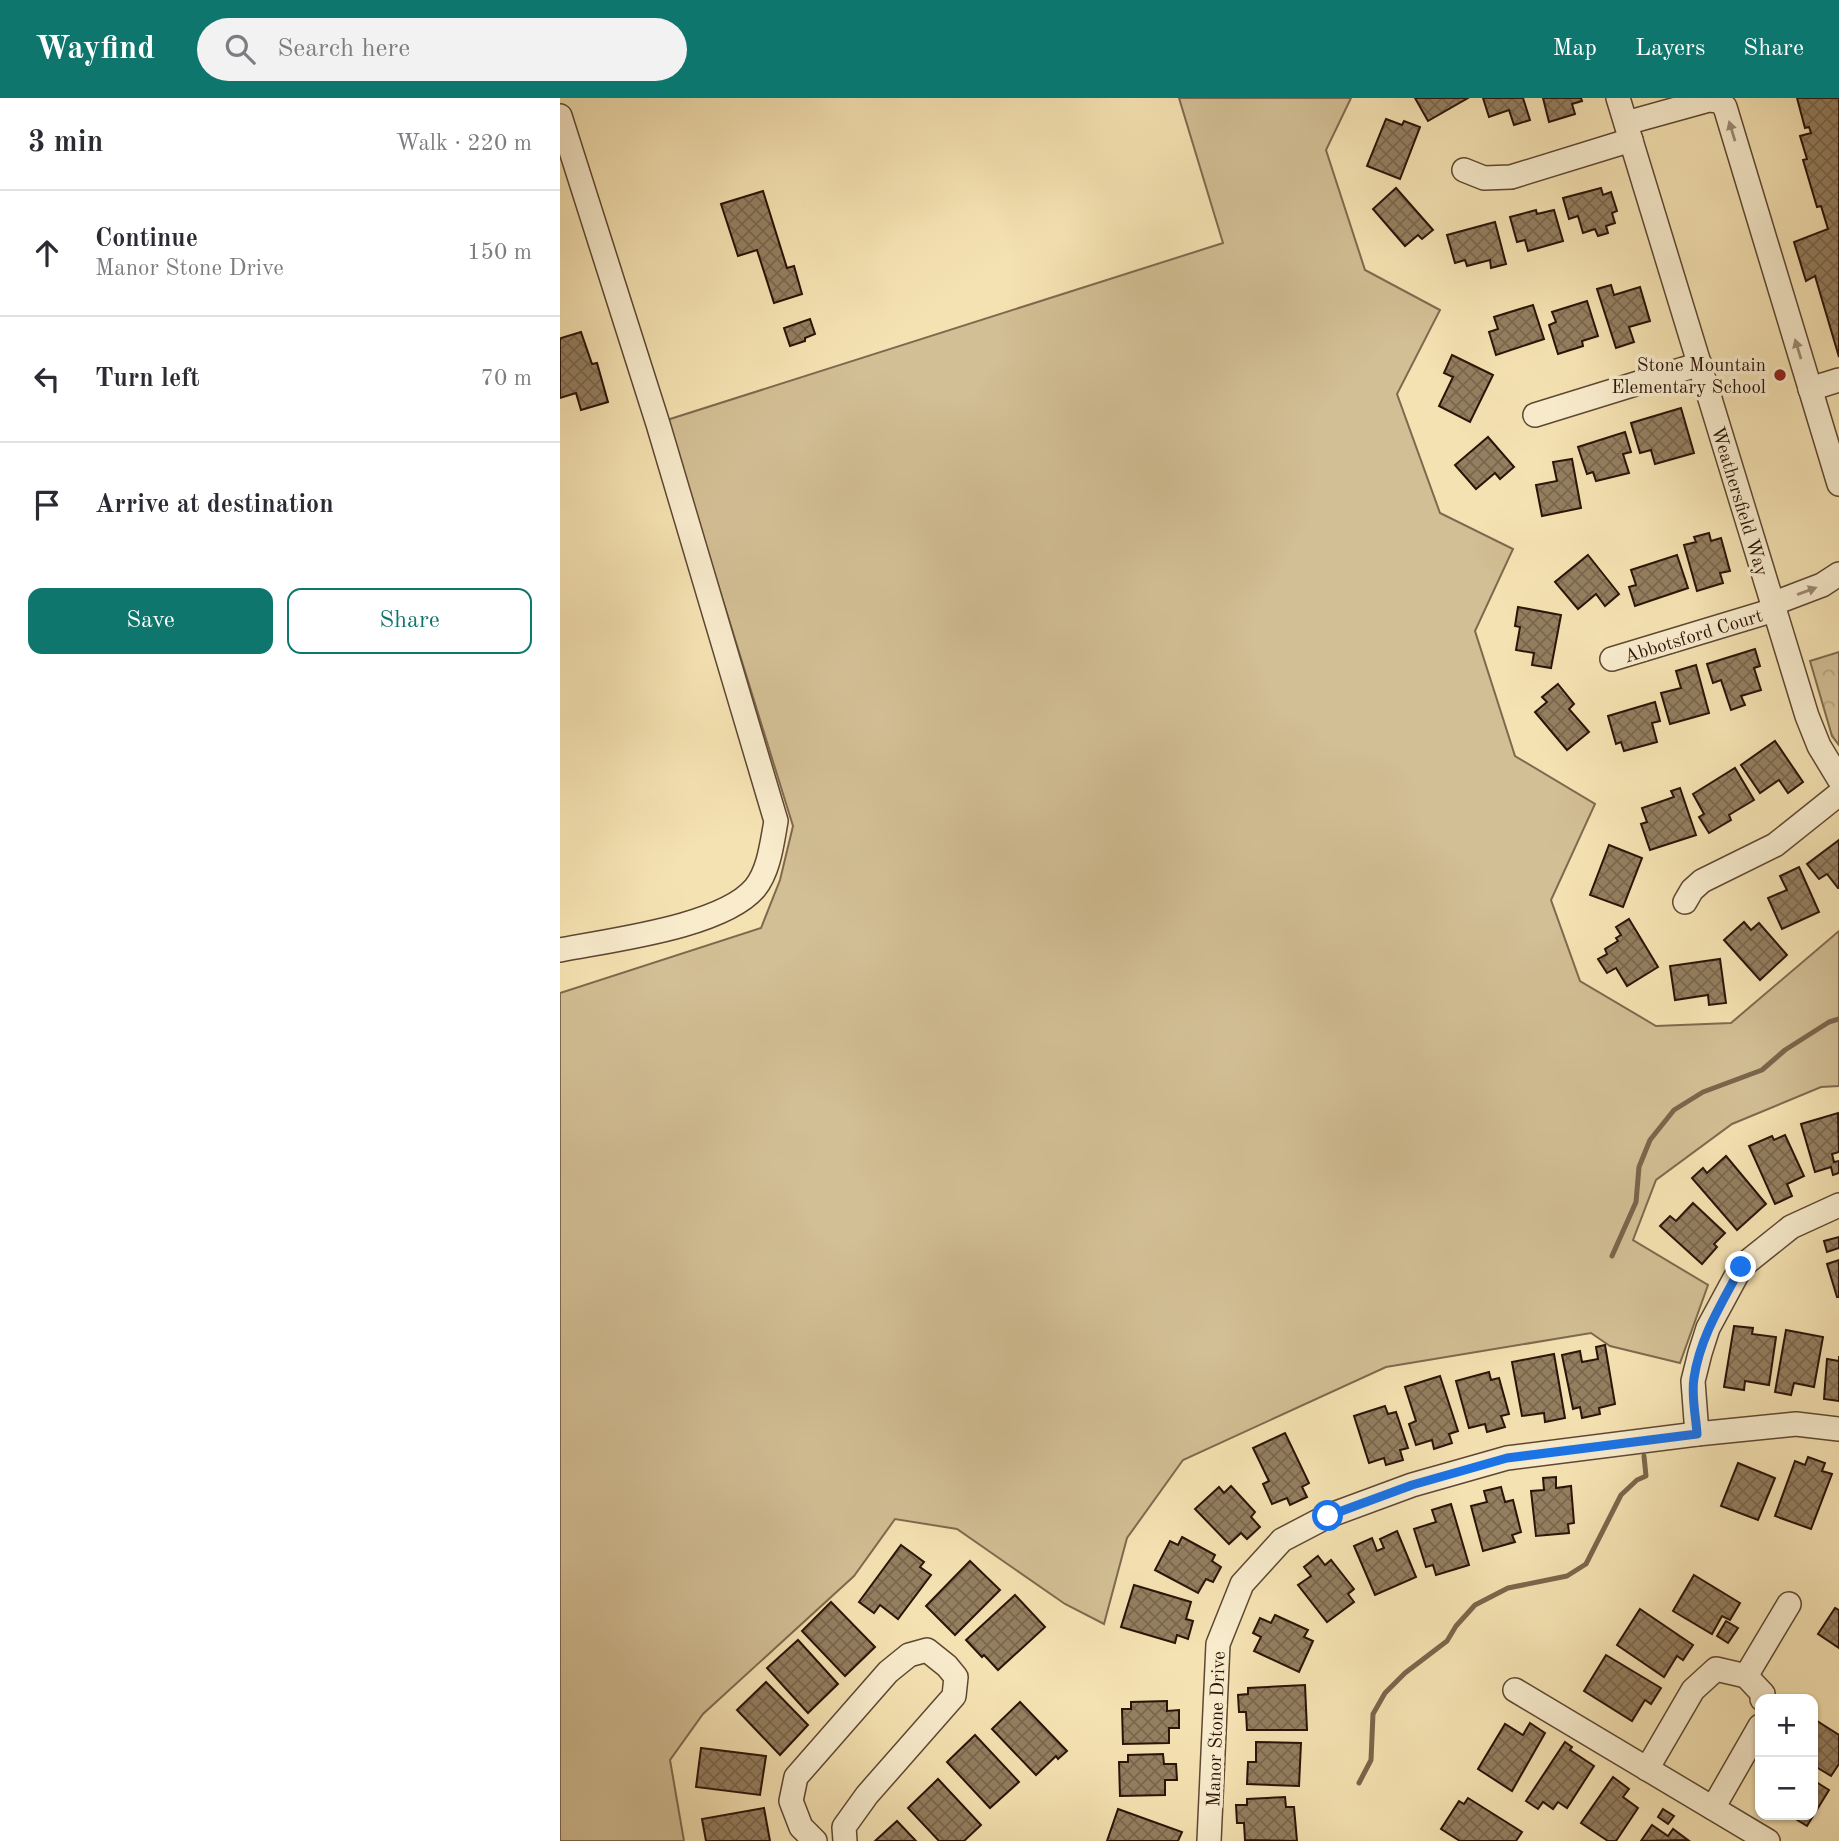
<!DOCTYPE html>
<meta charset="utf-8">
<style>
body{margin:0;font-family:"Old Standard TT",serif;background:#f2f2f3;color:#2b2b33}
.controls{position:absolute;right:21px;bottom:21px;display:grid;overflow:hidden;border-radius:14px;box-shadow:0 2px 5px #0004}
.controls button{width:63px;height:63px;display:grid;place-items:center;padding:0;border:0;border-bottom:2px solid #e1e1e2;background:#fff;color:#2b2b33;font:35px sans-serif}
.stop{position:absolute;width:21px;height:21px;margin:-16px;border:5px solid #1a73e8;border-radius:50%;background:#fff}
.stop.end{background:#1a73e8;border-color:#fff;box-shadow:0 2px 7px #0008}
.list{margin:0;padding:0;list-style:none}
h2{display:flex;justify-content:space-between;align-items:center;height:91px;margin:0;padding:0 28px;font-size:30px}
h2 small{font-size:23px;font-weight:400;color:#7c7c81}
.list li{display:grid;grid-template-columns:46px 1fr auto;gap:21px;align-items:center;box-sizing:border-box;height:126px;padding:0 28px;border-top:2px solid #e1e1e2}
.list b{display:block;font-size:26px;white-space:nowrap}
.list p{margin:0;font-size:23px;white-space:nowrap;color:#7c7c81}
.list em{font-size:23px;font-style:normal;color:#7c7c81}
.actions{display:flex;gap:14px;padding:21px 28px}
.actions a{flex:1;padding:16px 0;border:2px solid #0f766e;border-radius:14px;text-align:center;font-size:24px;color:#0f766e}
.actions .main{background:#0f766e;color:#fff}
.icon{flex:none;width:38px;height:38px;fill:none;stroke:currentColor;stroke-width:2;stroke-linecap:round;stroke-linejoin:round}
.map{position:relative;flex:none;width:1279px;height:1743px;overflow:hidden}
header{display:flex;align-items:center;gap:42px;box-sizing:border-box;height:98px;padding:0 35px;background:#0f766e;color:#fff}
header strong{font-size:33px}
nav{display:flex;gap:38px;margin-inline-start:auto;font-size:24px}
.search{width:490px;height:63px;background:#f2f2f3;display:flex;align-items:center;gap:18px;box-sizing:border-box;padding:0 24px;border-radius:38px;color:#7c7c81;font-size:26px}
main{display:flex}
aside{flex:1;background:#fff}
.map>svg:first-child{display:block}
</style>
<header>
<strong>Wayfind</strong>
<div class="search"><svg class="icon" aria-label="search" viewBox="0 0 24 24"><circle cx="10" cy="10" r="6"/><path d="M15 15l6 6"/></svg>Search here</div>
<nav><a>Map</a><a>Layers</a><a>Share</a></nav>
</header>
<main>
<aside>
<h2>3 min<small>Walk · 220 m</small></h2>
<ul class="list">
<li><svg class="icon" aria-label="ahead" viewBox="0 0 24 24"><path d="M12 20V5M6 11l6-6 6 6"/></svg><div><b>Continue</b><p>Manor Stone Drive</p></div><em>150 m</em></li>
<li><svg class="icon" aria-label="left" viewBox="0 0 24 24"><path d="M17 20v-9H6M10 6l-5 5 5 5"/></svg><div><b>Turn left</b></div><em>70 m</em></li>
<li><svg class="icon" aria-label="arrive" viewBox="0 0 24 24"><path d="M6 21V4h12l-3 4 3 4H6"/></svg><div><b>Arrive at destination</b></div></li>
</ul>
<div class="actions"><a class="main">Save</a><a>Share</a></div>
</aside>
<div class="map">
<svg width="1279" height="1743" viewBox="0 0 1279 1743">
<defs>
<pattern id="park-crowns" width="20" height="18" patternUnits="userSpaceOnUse" patternTransform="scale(1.75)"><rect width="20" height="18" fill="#d3bf95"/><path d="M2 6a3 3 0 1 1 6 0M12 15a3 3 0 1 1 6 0" fill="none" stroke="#b5a37f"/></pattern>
<pattern id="building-cross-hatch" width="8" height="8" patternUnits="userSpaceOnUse" patternTransform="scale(1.75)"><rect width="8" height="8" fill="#947f60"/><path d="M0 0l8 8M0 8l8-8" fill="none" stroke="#79674d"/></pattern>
</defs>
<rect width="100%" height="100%" fill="#f5e2b2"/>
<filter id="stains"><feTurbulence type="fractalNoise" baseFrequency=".00286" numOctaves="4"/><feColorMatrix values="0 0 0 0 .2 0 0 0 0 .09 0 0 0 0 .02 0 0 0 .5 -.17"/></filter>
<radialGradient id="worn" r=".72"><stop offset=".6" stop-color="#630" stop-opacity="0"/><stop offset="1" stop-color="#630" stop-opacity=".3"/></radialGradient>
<polygon fill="#d3bf95" stroke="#7f694e" stroke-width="2" points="619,0 791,0 766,52 805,172 880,212 837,296 880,415 953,451 915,533 955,658 1035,706 991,802 1020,883 1096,928 1171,925 1279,833 1279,988 1261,989 1172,1026 1096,1082 1073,1142 1148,1187 1120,1265 1050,1248 1031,1235 826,1269 623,1362 567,1440 544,1526 505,1506 397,1431 335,1421 294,1478 143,1616 110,1662 124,1743 0,1743 0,895 201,830 220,782 233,728 107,322 663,145"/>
<polygon fill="url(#park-crowns)" stroke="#7f694e" stroke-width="2" points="1279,554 1279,647 1272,638 1250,563"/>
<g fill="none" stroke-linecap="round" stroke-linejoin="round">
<g stroke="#7b654b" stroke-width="5">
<polyline points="1052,1158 1076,1104 1079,1069 1090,1042 1114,1012 1143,994 1202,972 1225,952 1269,924 1279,921"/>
<polyline points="799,1685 811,1662 813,1616 825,1595 845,1575 887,1543 896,1528 915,1507 948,1490 1007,1478 1026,1466 1061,1397 1077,1382 1086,1378 1084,1358"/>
</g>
</g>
<g fill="url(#building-cross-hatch)" stroke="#2b1308" stroke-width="2">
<polygon points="855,0 908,0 868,23"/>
<polygon points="923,0 963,0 970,22 954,27 949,12 929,19"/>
<polygon points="983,0 1021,0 1022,3 1012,6 1015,16 989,24"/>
<polygon points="1237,0 1279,0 1279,259 1255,178 1246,183 1234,144 1268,131 1261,108 1257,109 1243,62 1247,61 1240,38 1251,35 1249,29 1245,30"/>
<polygon points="826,21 842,27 844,23 860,29 840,81 807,68"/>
<polygon points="836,90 873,132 862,141 858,137 845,148 813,111"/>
<polygon points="1041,90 1043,97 1051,94 1057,113 1052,115 1055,125 1046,128 1048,135 1038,138 1035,131 1023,135 1018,118 1009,121 1003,100"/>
<polygon points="203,93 227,170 234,168 242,196 214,205 197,152 178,158 161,106"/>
<polygon points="976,112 977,116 994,112 1003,143 968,153 965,142 957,144 950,119"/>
<polygon points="935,124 946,166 931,170 930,162 907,168 905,162 895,165 887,137"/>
<polygon points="1051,187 1054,197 1080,189 1090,223 1069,229 1074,244 1056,250 1037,191"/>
<polygon points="1027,203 1038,238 1022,243 1023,248 998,256 989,227 996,224 992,214"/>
<polygon points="973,207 984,241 936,257 929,234 938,231 934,219"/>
<polygon points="250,221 255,236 245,240 245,243 230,248 224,230"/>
<polygon points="21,234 32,266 37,265 48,304 21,312 16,295 0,300 0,243 1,240"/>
<polygon points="892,257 933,277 910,324 879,308 893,279 884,275"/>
<polygon points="1121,310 1134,355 1095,366 1091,352 1080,355 1071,325"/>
<polygon points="1065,334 1071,354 1063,356 1069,375 1036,383 1033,374 1027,376 1018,349"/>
<polygon points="928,339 954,369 940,381 935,375 916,391 895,367"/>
<polygon points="1012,361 1021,410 982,418 976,387 997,383 993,364"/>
<polygon points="1149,435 1151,443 1161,440 1170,473 1160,475 1163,485 1137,493 1124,447 1136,444 1134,439"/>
<polygon points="1028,457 1059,496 1045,508 1036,496 1018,511 995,484"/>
<polygon points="1117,457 1128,490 1075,508 1069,489 1076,487 1071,472"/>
<polygon points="958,509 1001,517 991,570 972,567 974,555 956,552 960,529 955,528"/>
<polygon points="1195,551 1200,568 1194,570 1201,592 1181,598 1185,607 1171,612 1161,582 1153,585 1147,566"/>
<polygon points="1136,567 1149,615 1110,626 1101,595 1121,590 1116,573"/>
<polygon points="998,586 1014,606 1009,611 1029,634 1007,652 975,614 987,604 982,599"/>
<polygon points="1095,604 1100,623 1092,625 1097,644 1064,653 1061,644 1056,646 1048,618"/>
<polygon points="1215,643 1243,684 1228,695 1219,682 1200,695 1181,667"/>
<polygon points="1175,670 1194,702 1169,717 1171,722 1149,735 1139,719 1144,716 1133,696"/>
<polygon points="1120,690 1136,737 1090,752 1081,726 1087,724 1082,710 1114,699 1111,693"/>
<polygon points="1279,742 1279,790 1278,790 1267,776 1259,781 1247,766"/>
<polygon points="1049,747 1082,760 1063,809 1030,797"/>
<polygon points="1239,769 1259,814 1222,831 1208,800 1227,792 1220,778"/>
<polygon points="1069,821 1098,869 1067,888 1056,870 1047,875 1038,861 1047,856 1045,851 1058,843 1056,840 1061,837 1056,829"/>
<polygon points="1184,824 1191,832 1199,825 1227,857 1200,882 1164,842"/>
<polygon points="1160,861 1166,905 1149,907 1148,897 1115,902 1110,868"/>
<polygon points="1278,1015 1279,1054 1272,1056 1274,1064 1279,1063 1279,1075 1273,1077 1271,1069 1255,1074 1241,1026"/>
<polygon points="1225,1037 1244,1078 1227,1086 1232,1098 1215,1106 1189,1048 1212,1038 1214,1042"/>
<polygon points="1166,1058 1206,1106 1177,1132 1132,1080 1143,1070 1147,1075"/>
<polygon points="1133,1105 1165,1135 1154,1146 1157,1149 1142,1166 1100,1128 1110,1118 1116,1123"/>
<polygon points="1279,1139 1279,1150 1267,1154 1264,1143"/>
<polygon points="1279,1162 1279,1199 1277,1199 1267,1166"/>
<polygon points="1174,1228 1193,1230 1192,1236 1216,1239 1209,1287 1185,1283 1184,1292 1164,1289"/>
<polygon points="1226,1232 1263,1239 1254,1289 1234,1285 1231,1297 1215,1294"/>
<polygon points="1045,1247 1055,1306 1039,1310 1040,1316 1022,1320 1020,1309 1013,1311 1002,1257 1020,1253 1022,1264 1038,1261 1036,1249"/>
<polygon points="994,1256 1005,1320 985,1324 984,1315 962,1318 952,1264"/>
<polygon points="1279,1258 1279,1303 1264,1301 1267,1261 1279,1263"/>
<polygon points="929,1274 931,1282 939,1280 949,1316 941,1318 945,1329 927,1334 925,1326 909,1330 896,1283"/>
<polygon points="880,1278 898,1333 889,1336 892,1345 874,1351 872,1342 856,1347 849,1326 856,1323 845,1289"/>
<polygon points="825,1308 828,1316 836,1314 848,1350 840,1352 843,1362 826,1367 824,1360 809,1365 794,1318"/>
<polygon points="725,1335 749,1385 742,1389 747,1399 730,1407 727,1400 712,1406 703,1386 709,1383 693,1350"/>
<polygon points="1248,1359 1265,1365 1262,1373 1272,1376 1251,1431 1215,1418 1235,1363 1245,1367"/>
<polygon points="1178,1365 1215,1380 1198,1422 1161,1408"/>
<polygon points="996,1379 996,1390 1011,1388 1014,1425 1008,1426 1009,1435 976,1438 971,1393 984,1392 983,1380"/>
<polygon points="671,1388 695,1414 691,1419 700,1429 687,1441 681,1435 669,1446 635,1411 659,1389 664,1395"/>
<polygon points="941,1389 945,1404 953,1402 961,1434 952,1437 955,1444 923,1453 911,1408 927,1404 924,1393"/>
<polygon points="891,1406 909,1467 876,1477 873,1467 866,1469 854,1431 876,1424 872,1412"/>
<polygon points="837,1433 856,1479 815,1497 794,1448 812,1440 817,1453 824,1450 820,1441"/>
<polygon points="622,1439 655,1457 652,1463 661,1469 653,1484 646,1481 638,1495 595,1472 610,1443 618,1447"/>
<polygon points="341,1447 364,1464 360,1469 371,1477 338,1521 320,1507 314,1515 299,1504"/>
<polygon points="758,1458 765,1467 771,1462 794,1491 788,1496 794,1504 767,1524 738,1487 751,1478 744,1469"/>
<polygon points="410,1463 440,1492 395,1537 366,1508"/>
<polygon points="1134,1477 1180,1505 1170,1522 1162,1518 1152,1536 1113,1513"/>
<polygon points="574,1487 631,1504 626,1521 633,1523 628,1541 617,1537 615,1545 561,1529"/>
<polygon points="455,1497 485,1529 438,1572 424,1557 422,1559 406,1542"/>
<polygon points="271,1504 315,1549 285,1578 242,1533"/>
<polygon points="1275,1510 1279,1512 1279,1550 1258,1536"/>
<polygon points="1080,1511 1133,1547 1123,1562 1117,1558 1104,1579 1057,1547"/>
<polygon points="715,1517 748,1532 744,1539 753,1543 739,1574 694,1553 701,1539 693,1535 700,1520 711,1525"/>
<polygon points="1166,1523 1178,1530 1168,1545 1157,1538"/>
<polygon points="238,1542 278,1586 248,1615 207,1570"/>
<polygon points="1046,1557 1101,1590 1091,1606 1085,1602 1072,1623 1024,1593"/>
<polygon points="206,1584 248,1627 220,1657 177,1612"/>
<polygon points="745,1587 747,1632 687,1632 686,1614 679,1614 678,1597 688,1596 688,1590"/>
<polygon points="607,1603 607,1613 619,1612 619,1630 609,1630 609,1645 563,1646 562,1611 571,1611 571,1604"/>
<polygon points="460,1604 507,1653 498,1661 496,1658 476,1677 432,1631"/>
<polygon points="1254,1621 1279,1637 1279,1666 1271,1678 1253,1667"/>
<polygon points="970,1625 985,1635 952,1693 918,1671 945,1626 963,1637"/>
<polygon points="415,1637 459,1684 430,1710 387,1664"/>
<polygon points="696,1644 741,1645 739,1688 687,1686 688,1664 696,1664"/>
<polygon points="1005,1644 1012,1649 1010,1652 1034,1668 1007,1710 998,1704 993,1711 983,1704 978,1711 966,1703"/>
<polygon points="141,1650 206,1658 200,1697 136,1689"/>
<polygon points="603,1656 604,1666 616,1666 617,1682 605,1682 605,1697 560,1698 559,1664 568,1664 568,1657"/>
<polygon points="1053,1679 1069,1691 1063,1699 1078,1710 1056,1743 1048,1743 1021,1725"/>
<polygon points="378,1681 421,1727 404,1743 379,1743 348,1710"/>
<polygon points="1253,1682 1269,1692 1247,1728 1229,1717 1253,1717"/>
<polygon points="725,1699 726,1709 734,1709 737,1743 685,1742 684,1725 677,1725 676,1707 687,1707 687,1701"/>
<polygon points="908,1700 962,1734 956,1743 900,1743 881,1731 899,1703 904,1706"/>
<polygon points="204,1710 210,1743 146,1743 142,1721"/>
<polygon points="558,1711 622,1734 618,1743 547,1743"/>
<polygon points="1103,1711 1114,1718 1108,1726 1098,1719"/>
<polygon points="337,1723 356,1743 315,1743"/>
<polygon points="1092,1727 1108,1738 1113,1731 1128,1742 1081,1743"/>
</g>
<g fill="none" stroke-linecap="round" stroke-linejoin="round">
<defs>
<g id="minor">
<polyline points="1058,0 1247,618 1259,648 1279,681"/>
<path d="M0,18L98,326L216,723C212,745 209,773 195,790C162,829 50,842 0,852"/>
<polyline points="1066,25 1149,2 1159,3 1165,9 1279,386"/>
<polyline points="904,72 924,80 951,79 1071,42"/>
<polyline points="1250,291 1279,282"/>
<polyline points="975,317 1140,266"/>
<polyline points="1212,506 1262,487 1279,476"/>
<polyline points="1052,561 1214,512"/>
<polyline points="1125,804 1132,792 1142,783 1215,747 1279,696"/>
<polyline points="1137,1336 1133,1283 1140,1255 1148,1230 1181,1169 1231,1129 1279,1107"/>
<polyline points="1186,1578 1229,1506"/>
<polyline points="955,1592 1208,1743"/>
<polyline points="1087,1671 1133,1592 1156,1571 1186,1578 1203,1596 1202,1601"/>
<polyline points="1153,1710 1200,1628"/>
<polyline points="255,1743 241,1729 231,1703 236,1679 328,1574 349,1557 367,1552 387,1568 396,1579 394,1598 307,1697 284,1729 285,1743"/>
<polyline points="649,1743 658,1546 682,1486 722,1442 768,1418 852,1387 947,1360 1137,1336 1236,1326 1279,1331"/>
</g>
</defs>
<use href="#minor" stroke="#5e4732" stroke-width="26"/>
<use href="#minor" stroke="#f8eccd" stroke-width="23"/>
</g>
<defs><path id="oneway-solid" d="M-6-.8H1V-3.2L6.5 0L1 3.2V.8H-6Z" transform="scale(1.75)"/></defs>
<g fill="#9c8a74">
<use href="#oneway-solid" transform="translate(1172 33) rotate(-107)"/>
<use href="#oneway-solid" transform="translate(1238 251) rotate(-107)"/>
<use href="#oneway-solid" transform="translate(1247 493) rotate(-20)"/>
</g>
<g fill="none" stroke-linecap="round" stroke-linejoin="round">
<path stroke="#1a73e8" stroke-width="9" d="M768,1418L852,1387L947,1360L1137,1336C1136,1318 1131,1298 1134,1280C1140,1239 1162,1205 1181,1169"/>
</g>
<circle fill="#8f2418" stroke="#f8eccd" stroke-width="2.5" cx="1220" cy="277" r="7"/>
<g text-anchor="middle" stroke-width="7" stroke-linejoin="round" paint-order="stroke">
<g font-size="19" fill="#2b1308" stroke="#f8eccd" text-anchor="end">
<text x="1206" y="273">Stone Mountain<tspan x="1206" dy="22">Elementary School</tspan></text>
</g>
<g font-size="19" fill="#2b1308" stroke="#f8eccd">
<text transform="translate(1181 403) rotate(73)" y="7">Weathersfield Way</text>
<text transform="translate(1133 537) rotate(-17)" y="7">Abbotsford Court</text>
<text transform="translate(655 1631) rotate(-88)" y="7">Manor Stone Drive</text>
</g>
</g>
<rect width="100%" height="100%" filter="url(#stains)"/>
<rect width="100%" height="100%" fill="url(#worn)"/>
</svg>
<div class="controls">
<button>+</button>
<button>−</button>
</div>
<div class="stop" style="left:768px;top:1418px"></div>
<div class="stop end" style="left:1181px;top:1169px"></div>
</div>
</main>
